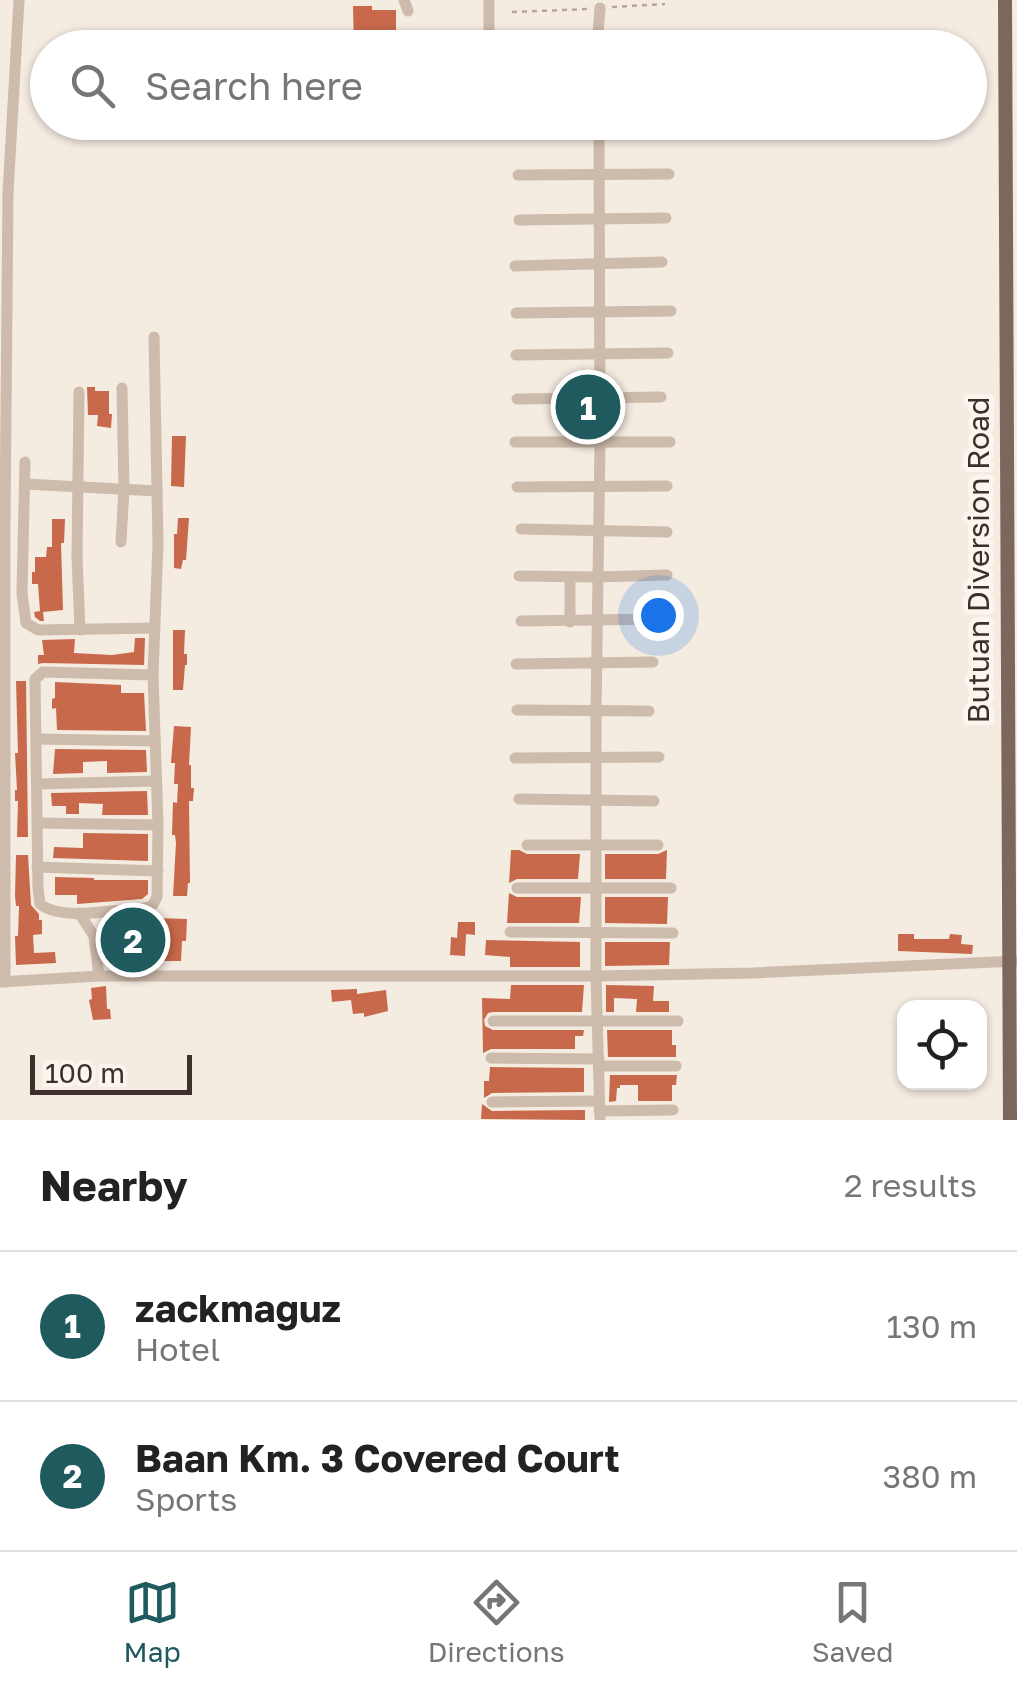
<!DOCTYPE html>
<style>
body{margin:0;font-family:"Golos Text",sans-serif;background:#f6f6f6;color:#222}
.controls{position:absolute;right:30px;bottom:30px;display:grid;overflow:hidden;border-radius:20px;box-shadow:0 2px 8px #0004}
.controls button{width:90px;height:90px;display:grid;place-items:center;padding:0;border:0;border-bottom:2px solid #e0e0e0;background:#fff;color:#222;font:50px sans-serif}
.scale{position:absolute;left:30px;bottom:25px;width:162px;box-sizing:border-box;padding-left:10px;border:5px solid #3b302b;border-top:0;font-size:28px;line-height:35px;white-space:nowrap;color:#3b302b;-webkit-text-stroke:8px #fbf5ee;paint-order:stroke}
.you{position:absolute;left:658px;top:615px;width:35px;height:35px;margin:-25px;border:8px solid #fff;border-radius:50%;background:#1a73e8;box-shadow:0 0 0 15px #1a73e833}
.badge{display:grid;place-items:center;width:65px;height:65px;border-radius:50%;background:#1f5a5e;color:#fff;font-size:32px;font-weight:700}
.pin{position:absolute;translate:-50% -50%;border:5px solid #fff;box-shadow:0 2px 10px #0006}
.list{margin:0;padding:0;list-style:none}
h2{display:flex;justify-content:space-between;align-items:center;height:130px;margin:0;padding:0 40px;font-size:42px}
h2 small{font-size:32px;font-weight:400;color:#767676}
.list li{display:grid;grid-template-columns:65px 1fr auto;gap:30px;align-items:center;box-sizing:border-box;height:150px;padding:0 40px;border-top:2px solid #e0e0e0}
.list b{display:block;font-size:38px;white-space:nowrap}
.list p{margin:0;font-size:32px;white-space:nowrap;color:#767676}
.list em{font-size:32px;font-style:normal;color:#767676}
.icon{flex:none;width:55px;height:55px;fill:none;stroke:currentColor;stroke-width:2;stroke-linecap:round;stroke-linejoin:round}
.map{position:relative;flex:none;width:1017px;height:1120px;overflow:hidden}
.search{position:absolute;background:#fff;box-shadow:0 2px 8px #0004;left:30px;right:30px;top:30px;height:110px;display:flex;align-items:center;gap:25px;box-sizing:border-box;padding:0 35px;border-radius:55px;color:#767676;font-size:38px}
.sheet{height:430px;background:#fff}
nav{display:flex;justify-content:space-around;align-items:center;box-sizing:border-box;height:140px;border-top:2px solid #e0e0e0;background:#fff;font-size:28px;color:#767676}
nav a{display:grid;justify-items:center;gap:5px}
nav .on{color:#1f5a5e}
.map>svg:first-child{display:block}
</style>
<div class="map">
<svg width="1017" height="1120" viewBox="0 0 1017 1120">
<rect width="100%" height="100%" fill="#f4ebe1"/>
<polygon fill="#b8c4a0" points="114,913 150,913 151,967 115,967"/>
<g fill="#c8694b">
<polygon points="353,6 372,6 372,10 396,10 396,48 354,48"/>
<polygon points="87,387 95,387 95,391 109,391 109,414 112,414 111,428 97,426 98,415 88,415"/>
<polygon points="172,436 186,436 184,487 171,486"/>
<polygon points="178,518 189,518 186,560 183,560 181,569 174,568 174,534 177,534"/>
<polygon points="52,519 65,519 64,543 61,543 63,610 43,612 44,621 40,621 35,617 34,612 40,611 38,584 32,584 32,572 35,572 35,557 46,557 47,547 52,547"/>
<polygon points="173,630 185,630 184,654 187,654 187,665 185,665 183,690 173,690"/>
<polygon points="135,638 145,638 144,665 43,663 38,664 38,655 44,655 42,640 75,639 74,653 112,655 134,652"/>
<polygon points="16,681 26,681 28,837 17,837 18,801 15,801 15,790 17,790 15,753 18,753"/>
<polygon points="55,682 121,685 121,693 144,693 146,731 57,730 56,708 52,709 52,699 55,698"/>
<polygon points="174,726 191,727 189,765 191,765 191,788 194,788 193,801 189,801 190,883 188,883 187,896 173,896 176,843 175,835 172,835 173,802 177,803 178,784 174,784 175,763 171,763"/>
<polygon points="55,749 146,750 147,772 107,773 107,761 83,762 83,773 53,774"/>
<polygon points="147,791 148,815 102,815 103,804 79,803 79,814 66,814 66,806 52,806 51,793"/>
<polygon points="83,833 148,834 148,861 53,858 54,847 83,848"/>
<polygon points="511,850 519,850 527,854 580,854 578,879 517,879 509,883"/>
<polygon points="667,850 666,879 605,879 605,854 658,854"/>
<polygon points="16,855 28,855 31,905 39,914 39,920 42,920 42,934 33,935 34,953 55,952 56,963 16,965 15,936 18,936 19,906 16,906 15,896"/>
<polygon points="55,877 94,878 94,880 148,880 148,894 142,899 77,904 77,895 55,895"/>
<polygon points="509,893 517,897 581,897 579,923 507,923"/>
<polygon points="605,897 668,897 667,924 605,923"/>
<polygon points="156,918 187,919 186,941 182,941 181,961 161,961 162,932 156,932"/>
<polygon points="458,922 475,922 475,935 466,934 465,956 450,955 451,937 457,938"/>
<polygon points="898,934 914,934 914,939 949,939 950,934 962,935 961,944 973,945 972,954 898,951"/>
<polygon points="486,940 580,942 580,967 510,967 510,957 485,955"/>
<polygon points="605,942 670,942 669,965 605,966"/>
<polygon points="511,985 584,985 582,1012 493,1012 488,1013 484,1020 485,1026 493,1030 584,1030 583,1036 575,1036 575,1049 491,1049 483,1053 482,998 510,999"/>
<polygon points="606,985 654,986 653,1001 669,1001 669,1012 636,1012 637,999 614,998 614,1012 606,1012"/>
<polygon points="106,986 107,1009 110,1009 111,1019 93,1020 89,1000 92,999 91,988"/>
<polygon points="357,989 357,994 386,990 388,1011 364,1017 364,1013 353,1014 351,1000 332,1002 331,990"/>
<polygon points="607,1030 672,1030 672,1045 676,1045 676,1057 608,1057"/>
<polygon points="490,1067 584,1068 584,1092 492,1093 484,1098 484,1081 489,1081"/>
<polygon points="610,1075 677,1075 676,1085 672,1085 672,1101 638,1101 638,1085 620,1085 620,1088 617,1088 616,1101 609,1102"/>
<polygon points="482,1104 492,1111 585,1110 585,1120 481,1119"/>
</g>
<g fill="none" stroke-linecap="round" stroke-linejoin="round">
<g stroke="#b9a596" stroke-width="2.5" stroke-dasharray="5 5" stroke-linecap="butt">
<polyline points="612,7 665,4"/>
<polyline points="512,12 589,9"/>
</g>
<g stroke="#cdbbac" stroke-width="11">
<polyline points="404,0 408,11"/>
<polyline points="489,0 489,38 497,46 670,45"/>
<polyline points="597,48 600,8"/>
<polyline points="599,122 600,443 596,712 596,976 600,1120"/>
<polyline points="517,130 650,130"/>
<polyline points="518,175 669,174"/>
<polyline points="519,220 666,218"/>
<polyline points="515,266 662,262"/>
<polyline points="516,313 671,311"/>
<polyline points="154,337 157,491"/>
<polyline points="516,355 668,353"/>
<polyline points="79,392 77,557 80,630"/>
<polyline points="517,399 661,397"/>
<polyline points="515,442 670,442"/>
<polyline points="25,462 22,593 26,623 38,630 154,628"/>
<path d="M25,484L157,491L158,544L153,675L158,825L157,897L152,906L144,908C116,909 63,922 40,904L38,888L35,679L43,672L153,675"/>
<polyline points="517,487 667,486"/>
<polyline points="521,529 667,532"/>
<polyline points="121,542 124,489 122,388"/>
<polyline points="519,576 596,577 667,575"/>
<polyline points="570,577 570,622"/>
<polyline points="521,621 661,619"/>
<polyline points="516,664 653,662"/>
<polyline points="517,710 649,711"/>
<polyline points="37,739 155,741"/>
<polyline points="515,758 659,757"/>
<polyline points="38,784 156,781"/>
<polyline points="519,799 654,801"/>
<polyline points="39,823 158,825"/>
<polyline points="527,845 658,845"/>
<polyline points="37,867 158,871"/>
<polyline points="517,888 671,888"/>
<polyline points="79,913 94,936 99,976"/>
<polyline points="510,932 673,933"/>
<polyline points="0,982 99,976 596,976 753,973 1017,961"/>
<polyline points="5,982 5,523 8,193 19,0"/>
<polyline points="493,1021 678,1021"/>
<polyline points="491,1058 599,1059"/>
<polyline points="599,1066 676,1066"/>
<polyline points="492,1102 599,1101"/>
<polyline points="599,1111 673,1110"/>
</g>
<polyline stroke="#7d675c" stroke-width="14" points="1005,0 1010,1120"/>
</g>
<g text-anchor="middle" stroke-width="10" stroke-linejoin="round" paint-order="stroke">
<g font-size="30" fill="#3b302b" stroke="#fbf5ee">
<text transform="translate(979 560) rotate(-90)" y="10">Butuan Diversion Road</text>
</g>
</g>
</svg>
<div class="controls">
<button><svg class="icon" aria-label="locate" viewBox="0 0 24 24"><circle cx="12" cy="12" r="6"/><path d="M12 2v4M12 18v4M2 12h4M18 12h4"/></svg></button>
</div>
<div class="scale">100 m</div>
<div class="you"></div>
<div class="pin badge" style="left:588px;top:407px">1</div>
<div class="pin badge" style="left:133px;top:940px">2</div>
<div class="search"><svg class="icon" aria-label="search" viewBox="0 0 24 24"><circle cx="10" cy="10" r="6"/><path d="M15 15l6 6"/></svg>Search here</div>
</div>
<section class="sheet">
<h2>Nearby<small>2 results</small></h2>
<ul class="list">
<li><span class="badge">1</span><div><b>zackmaguz</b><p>Hotel</p></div><em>130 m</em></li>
<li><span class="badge">2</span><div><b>Baan Km. 3 Covered Court</b><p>Sports</p></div><em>380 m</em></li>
</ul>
</section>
<nav>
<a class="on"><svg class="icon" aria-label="map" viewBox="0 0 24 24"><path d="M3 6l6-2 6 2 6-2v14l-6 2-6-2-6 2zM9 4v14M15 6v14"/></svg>Map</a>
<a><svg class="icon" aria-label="directions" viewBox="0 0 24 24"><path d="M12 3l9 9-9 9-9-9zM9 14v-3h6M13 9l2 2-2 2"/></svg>Directions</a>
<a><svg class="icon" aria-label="saved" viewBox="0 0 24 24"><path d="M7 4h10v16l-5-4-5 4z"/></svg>Saved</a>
</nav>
